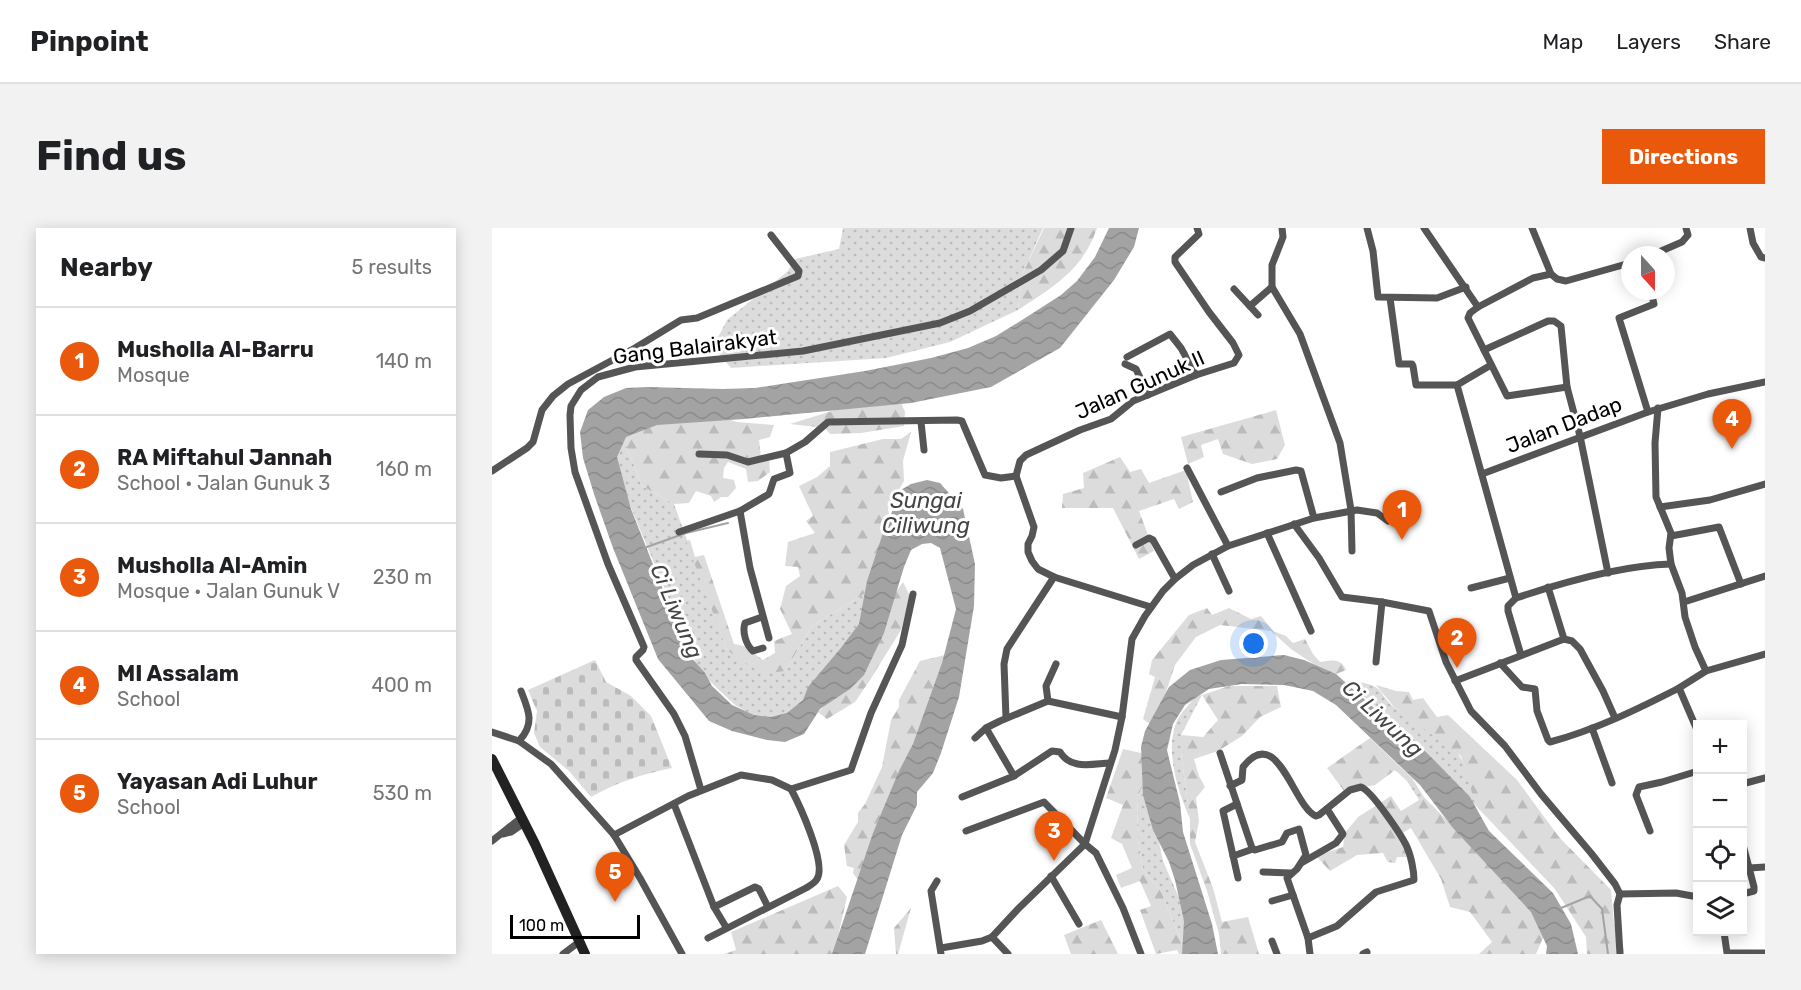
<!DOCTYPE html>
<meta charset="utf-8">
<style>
body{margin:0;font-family:Rubik,sans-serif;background:#f2f2f2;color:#202124}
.controls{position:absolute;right:18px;bottom:18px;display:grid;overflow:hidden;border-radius:0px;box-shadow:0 3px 15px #0003}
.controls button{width:54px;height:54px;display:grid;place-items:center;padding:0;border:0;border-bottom:2px solid #e0e0e0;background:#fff;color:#202124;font:30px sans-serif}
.compass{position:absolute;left:1129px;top:18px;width:54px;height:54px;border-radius:50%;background:#fff;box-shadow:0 3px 15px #0003;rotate:159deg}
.scale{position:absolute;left:18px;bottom:15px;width:130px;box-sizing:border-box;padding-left:6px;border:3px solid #000;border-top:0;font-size:16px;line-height:21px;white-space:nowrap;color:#000;-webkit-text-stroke:4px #fff;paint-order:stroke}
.you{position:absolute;left:762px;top:416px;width:21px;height:21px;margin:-15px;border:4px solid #fff;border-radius:50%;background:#1a73e8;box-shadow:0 0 0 9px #1a73e833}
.badge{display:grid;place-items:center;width:39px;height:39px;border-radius:50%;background:#ea580c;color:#fff;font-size:20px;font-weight:700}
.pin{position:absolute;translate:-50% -50px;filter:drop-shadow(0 2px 3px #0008)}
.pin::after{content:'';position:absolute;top:32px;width:21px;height:18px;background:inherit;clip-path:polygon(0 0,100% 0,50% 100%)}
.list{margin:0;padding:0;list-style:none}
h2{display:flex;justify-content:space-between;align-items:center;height:78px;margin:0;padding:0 24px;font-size:26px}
h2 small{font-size:20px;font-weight:400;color:#757577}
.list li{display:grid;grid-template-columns:39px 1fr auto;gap:18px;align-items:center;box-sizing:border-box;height:108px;padding:0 24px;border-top:2px solid #e0e0e0}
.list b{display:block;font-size:22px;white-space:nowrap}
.list p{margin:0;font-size:20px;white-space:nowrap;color:#757577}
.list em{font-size:20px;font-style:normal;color:#757577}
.icon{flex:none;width:33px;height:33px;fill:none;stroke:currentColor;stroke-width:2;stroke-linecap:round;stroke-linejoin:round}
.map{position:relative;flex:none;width:1273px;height:726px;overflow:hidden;border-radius:0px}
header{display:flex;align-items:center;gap:36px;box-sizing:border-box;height:84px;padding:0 30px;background:#fff;border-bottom:2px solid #e0e0e0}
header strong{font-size:28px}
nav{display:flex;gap:33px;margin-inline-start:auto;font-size:21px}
.intro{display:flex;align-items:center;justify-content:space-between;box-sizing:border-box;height:144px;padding:0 36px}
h1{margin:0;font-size:42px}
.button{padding:15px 27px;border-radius:0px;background:#ea580c;color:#fff;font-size:21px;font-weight:700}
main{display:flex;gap:36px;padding:0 36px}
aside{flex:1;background:#fff;border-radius:0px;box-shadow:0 3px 15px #0003}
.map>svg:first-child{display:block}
</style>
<header>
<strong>Pinpoint</strong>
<nav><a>Map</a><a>Layers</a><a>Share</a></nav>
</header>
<div class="intro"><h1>Find us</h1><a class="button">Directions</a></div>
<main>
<aside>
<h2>Nearby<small>5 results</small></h2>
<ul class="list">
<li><span class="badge">1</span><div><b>Musholla Al-Barru</b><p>Mosque</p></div><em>140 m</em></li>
<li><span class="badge">2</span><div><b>RA Miftahul Jannah</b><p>School · Jalan Gunuk 3</p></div><em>160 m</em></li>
<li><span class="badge">3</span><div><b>Musholla Al-Amin</b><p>Mosque · Jalan Gunuk V</p></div><em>230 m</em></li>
<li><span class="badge">4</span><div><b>MI Assalam</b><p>School</p></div><em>400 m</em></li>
<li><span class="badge">5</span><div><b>Yayasan Adi Luhur</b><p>School</p></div><em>530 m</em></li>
</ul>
</aside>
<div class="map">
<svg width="1273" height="726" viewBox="0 0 1273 726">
<defs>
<pattern id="grass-dots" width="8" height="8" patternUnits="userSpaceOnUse" patternTransform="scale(1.5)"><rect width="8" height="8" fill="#dcdcdc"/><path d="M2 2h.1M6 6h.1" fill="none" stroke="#bbb" stroke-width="1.8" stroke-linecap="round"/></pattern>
<pattern id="forest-firs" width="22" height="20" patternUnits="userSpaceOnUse" patternTransform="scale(1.5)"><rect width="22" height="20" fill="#dcdcdc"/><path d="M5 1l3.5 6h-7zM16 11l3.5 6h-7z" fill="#bbb"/></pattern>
<pattern id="cemetery-stones" width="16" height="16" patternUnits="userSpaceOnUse" patternTransform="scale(1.5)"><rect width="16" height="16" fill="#dcdcdc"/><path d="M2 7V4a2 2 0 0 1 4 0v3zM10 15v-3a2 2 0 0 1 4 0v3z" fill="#bbb"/></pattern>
<pattern id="water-waves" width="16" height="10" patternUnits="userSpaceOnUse" patternTransform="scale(1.5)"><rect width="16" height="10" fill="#a3a3a3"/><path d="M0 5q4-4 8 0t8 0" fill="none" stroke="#8b8b8b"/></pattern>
</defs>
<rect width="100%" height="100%" fill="#fff"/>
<g fill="url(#grass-dots)">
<polygon points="351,0 551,0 530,47 526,82 458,114 394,130 239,140 221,119 235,92 296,43 303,31 347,21"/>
<polygon points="165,186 133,214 150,258 182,276 235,422 293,443 320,398 390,355 359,421 301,484 276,496 243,477 207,443 120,234 128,195"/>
<path d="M867,454C895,459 885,466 903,480C915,489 932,492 944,502C971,523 978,546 984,578L928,519L863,460Z"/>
<path d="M710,467L689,507V525L698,591C686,563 673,525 684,495C688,485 698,476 704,468Z"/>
<polygon points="903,534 920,550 932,569 927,572 915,553 903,542"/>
<polygon points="657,545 663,596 671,633 701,702 694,726 669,663 651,642 645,606 646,568"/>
</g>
<g fill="url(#forest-firs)">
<path d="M552,0H605C591,42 561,59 526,82L530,47Z"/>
<polygon points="407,170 413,184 412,198 369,205 338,206 333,200 298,196 343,182"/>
<polygon points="784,182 793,217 785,231 760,236 731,226 726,211 709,217 712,229 696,236 689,209"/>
<polygon points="165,186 235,191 245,194 282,197 278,209 267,212 269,230 277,231 278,244 266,253 256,254 254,241 236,234 232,240 231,250 242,252 244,260 236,269 229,269 222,274 219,268 204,263 197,275 182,276 150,258 133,214"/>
<polygon points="419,204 411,233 412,253 396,281 398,291 390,355 320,398 293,443 270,446 235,422 194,313 198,312 203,329 212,327 242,416 252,418 271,432 283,425 282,413 300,406 288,381 294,358 308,348 306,339 293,338 296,314 323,305 314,293 321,288 307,258 325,249 338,238 338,224 391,211 409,211"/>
<polygon points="628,229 638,244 649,241 657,255 694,242 701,274 687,281 682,271 647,283 662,323 647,331 621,280 570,280 571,266 592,260 591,245"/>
<polygon points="411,354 418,368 409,402 378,452 363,474 335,491 326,484 373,442 404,364"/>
<path d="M715,380L720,387L737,380L759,391L769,388L781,403L794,408L801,415L813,411L821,426L828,434C838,432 850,430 854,442L842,447L826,439L799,421L779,403L728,397L704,409L683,437L669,479L658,496L651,491L663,449L657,446L660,432L697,387Z"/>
<polygon points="453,427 426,513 366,652 361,645 362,640 355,638 352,617 366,594 366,585 373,576 390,539 399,492 407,479 407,472 428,433"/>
<polygon points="884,457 904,463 917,464 921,472 931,470 945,489 956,487 1025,552 1067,609 1119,662 1122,695 1132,722 1131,726 1095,726 1094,709 1063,661 984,578 969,528 902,479"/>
<polygon points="737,458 785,458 789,479 768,489 750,508 726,523 702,531 707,548 713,559 704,570 707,593 703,614 721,660 730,694 756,689 767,726 729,726 727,706 715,663 698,616 698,591 689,525 689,507 711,509 726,492 710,467"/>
<polygon points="878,510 903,534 903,542 883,557 852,563 835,540"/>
<polygon points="631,521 649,525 657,545 646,568 645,606 651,642 669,663 694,726 687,726 685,722 664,726 648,682 659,678 648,653 629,660 624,647 640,640 630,616 619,610 631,577 614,570"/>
<polygon points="899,568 909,583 932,569 1044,683 1054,703 1044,726 987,726 1000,714 978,684 958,679 949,651 919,600 907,607 920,629 905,629 903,635 896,634 891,625 865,627 838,643 824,628 851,619 853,605 866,589"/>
<polygon points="346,658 355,669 342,726 232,726 244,722 239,704"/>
<polygon points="419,680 406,726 404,726 402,700"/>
<polygon points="609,692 626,726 579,726 572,707"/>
</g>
<path fill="url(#cemetery-stones)" d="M103,432L114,454L139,468L159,488L180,540C151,546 125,554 99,569L77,543L48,519L42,505L45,483L36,462Z"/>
<g fill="url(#water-waves)">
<polygon points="617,0 647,0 642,19 622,52 568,120 499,159 419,175 252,191 165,197 134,209 125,229 139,281 197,427 213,445 220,458 240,477 262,487 279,489 295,485 311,472 316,459 348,421 367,396 375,353 390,308 409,262 419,256 435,252 448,255 471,281 483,336 482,378 467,469 449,525 441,545 425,564 425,577 410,607 373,726 340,726 381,605 407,543 421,516 450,435 464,381 448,320 439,315 430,316 419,322 412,339 392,405 372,447 358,461 328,481 312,506 293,514 275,512 240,503 217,493 166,431 121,320 102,266 91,230 88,204 96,182 112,169 134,160 155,159 231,161 263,160 373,143 439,130 476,120 504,108 530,92 569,67 585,53 603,29"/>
<polygon points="792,427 812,432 844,446 881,479 903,494 942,532 978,569 997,603 1061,665 1079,696 1086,726 1054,726 1055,718 1039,684 961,600 928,557 844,477 821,463 792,457 750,456 717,461 693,477 681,496 675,522 688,575 691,604 720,696 726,726 690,726 692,693 683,652 677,634 661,602 651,567 649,519 653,503 677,459 698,442 729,432"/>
</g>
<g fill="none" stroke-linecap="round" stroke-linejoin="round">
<g stroke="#a3a3a3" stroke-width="2">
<polyline points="152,320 194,305 236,295"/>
<polyline points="1069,680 1098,668 1110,681 1116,726"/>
</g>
<g stroke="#555" stroke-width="7">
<polyline points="790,0 791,9 780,37 780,59 808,106 848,215 859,282 860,323"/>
<polyline points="875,0 881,23 886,69 945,70 974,59"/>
<polyline points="932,0 986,79"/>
<polyline points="1040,0 1059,46 1065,51 1074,53 1138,35"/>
<polyline points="1258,0 1261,15 1269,29 1273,30"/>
<polyline points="1160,27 1190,14 1196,7 1194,0"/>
<polyline points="1059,46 1041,50 986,79 978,85 976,90 1015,168 1075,159"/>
<polyline points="742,61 766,87"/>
<polyline points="898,70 907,136 920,136 921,138 924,157 965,157"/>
<polyline points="758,78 780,59"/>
<polyline points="992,122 1056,93 1062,93 1069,98 1075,159 1088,208 1116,345"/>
<polyline points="635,129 678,106 689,120 704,147"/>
<polyline points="633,136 644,141 656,167"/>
<polyline points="999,137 965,157 1024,370 1016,378 1016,383 1029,427"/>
<polyline points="1166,180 1163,215 1164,269 1179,305 1177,320 1179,336 1190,365 1193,389 1203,419 1214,443 1187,460 1206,504"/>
<polyline points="1156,184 1127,90 1162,76 1159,63"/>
<polyline points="429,194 432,222"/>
<polyline points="207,226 235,227 256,234 294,225 313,214 336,194 465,192 470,193 472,198 493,247 509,250 524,248"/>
<polyline points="695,240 736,318"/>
<polyline points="0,243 35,220 41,214 50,182 61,168 76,156 143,120 189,92 205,90 306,48 307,43 279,7"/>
<polyline points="990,246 1156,184 1216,166 1273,154"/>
<polyline points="524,248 528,233 534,227 588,202 619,191 641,173 704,147 742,135 747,127 741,115 717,84 683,34 683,29 707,6 705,0"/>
<polyline points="524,248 542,299 540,308 536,316 536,324 540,333 546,341 562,349 659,379"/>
<polyline points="729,264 765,250 804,242 809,243 822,290"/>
<polyline points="1168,279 1218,272 1273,256"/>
<polyline points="248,283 258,340 277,410"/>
<polyline points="802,296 827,330 850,369 890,374 937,383 954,434 979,483 1013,518 1049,566 1099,625 1123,656 1128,666 1125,677 1128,726"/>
<polyline points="187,304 248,283 277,266 282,251 298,245 294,225"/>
<polyline points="775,305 819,403"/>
<polyline points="1179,308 1227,299 1249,356"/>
<polyline points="644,317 657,310 661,312 683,351"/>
<polyline points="720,326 737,363"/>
<polyline points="1056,359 1072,411 1080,413 1088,421 1111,463 1123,490"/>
<polyline points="979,360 1018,350"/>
<path d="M1024,370C1069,355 1132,337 1179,336"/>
<polyline points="1192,374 1273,348"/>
<path d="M270,389L253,395C250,404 254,417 261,423L271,420"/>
<polyline points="884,434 890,374"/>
<path d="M1008,435L1030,459L1043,461L1045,483L1056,512L1058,514C1103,502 1146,481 1187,460"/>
<polyline points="1214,443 1273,426"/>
<polyline points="963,453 1072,411"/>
<polyline points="556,473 554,458 564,436"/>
<polyline points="514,490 512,436 515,421 562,349"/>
<polyline points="1100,500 1120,555"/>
<polyline points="0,504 27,513 59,536 122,607 148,650 190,726"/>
<polyline points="483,510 494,500 508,493 556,473 630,489"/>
<path d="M27,513C43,496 37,483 29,463"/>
<polyline points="728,525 760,620 763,622 790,614 795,605 807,601 814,627 805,641 795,650 816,710 818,726"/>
<path d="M522,548L560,523L568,524C579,542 599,536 618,535"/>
<polyline points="1250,556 1273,550"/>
<path d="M738,558L750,552L751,539C786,494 801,579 824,588L827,587L858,562L869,559C880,563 910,608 915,619C919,628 922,643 922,652L884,664L845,698L816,710"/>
<polyline points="299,561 359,542 379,485 410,417 421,366"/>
<polyline points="209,562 193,508 182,486 144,432 144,429 151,422 152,419 116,336 83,244 79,220 78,187 79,178 89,162 106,149 143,139 311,123 448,95 478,83 549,42 571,23 579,0"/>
<polyline points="470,569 522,548 494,500"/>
<polyline points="182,576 222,679 263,659 267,661 276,679"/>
<polyline points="745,576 731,583 746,650"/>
<polyline points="1205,598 1206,598"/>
<polyline points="474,603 552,574 593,616 604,625 631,680 649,726"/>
<polyline points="1158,603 1144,567 1147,559 1170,554 1206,543"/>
<polyline points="11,606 19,604 32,595"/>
<path d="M122,607L196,568L249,547L280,552L299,561C307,576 335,636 325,651C323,655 317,658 314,660L216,710"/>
<polyline points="0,613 30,589"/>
<polyline points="1250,613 1262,659 1262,663 1250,666"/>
<polyline points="741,628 761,621"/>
<polyline points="811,634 844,615 851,606 835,581"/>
<polyline points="1257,640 1273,639"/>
<polyline points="771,644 798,645"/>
<polyline points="559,648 587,696"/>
<polyline points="445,653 439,663 449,726"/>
<polyline points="1128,666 1184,665 1206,669"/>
<polyline points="780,673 801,667"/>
<polyline points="222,679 234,699"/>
<polyline points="1232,704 1235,725 1273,725"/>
<polyline points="500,709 516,726"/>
<polyline points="780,713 785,726"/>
<polyline points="449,720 490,713 500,709 526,681 593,616 623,522 630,489 640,411 653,388 671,363 683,351 701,337 736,318 822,290 865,282 885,285 896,293"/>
<polyline points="71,726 87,714"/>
<polyline points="871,726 875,724"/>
</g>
<polyline stroke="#222" stroke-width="10" points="0,531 43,616 93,726"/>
</g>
<g text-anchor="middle" stroke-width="6" stroke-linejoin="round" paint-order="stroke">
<g font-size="21" fill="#000" stroke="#fff">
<text transform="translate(203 119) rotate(-7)" y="7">Gang Balairakyat</text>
<text transform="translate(648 157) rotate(-24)" y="7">Jalan Gunuk II</text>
<text transform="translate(1072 197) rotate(-21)" y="7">Jalan Dadap</text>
</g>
<g font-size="22" font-style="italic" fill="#444" stroke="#fff">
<text x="434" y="280">Sungai<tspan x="434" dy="25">Ciliwung</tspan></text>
<text transform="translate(185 383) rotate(67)" y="8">Ci Liwung</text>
<text transform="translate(891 490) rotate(43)" y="8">Ci Liwung</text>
</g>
</g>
</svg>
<div class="controls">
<button>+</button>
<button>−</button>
<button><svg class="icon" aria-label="locate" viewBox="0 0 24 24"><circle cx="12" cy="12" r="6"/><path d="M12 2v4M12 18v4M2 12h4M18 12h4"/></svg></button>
<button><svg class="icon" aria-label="layers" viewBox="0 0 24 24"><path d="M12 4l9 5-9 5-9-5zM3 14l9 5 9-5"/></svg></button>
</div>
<svg class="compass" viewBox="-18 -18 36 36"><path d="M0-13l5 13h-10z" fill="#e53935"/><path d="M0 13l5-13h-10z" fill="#757577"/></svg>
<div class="scale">100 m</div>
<div class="you"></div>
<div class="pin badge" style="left:910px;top:312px">1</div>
<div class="pin badge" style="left:965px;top:440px">2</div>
<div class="pin badge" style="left:562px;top:633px">3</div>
<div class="pin badge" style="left:1240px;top:221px">4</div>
<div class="pin badge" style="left:123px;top:674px">5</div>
</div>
</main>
